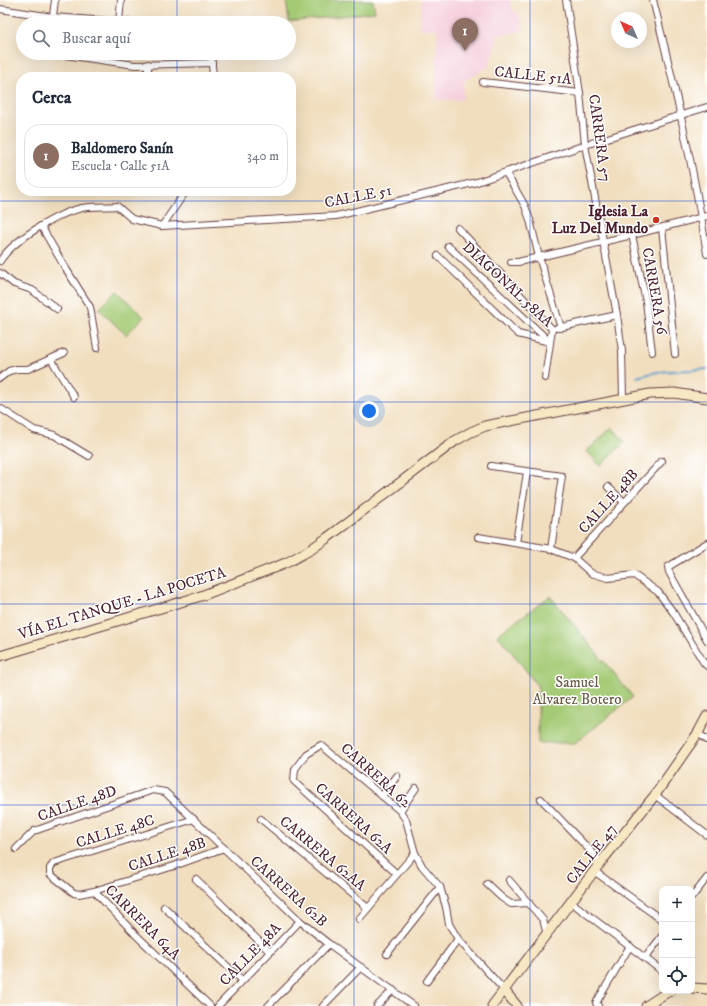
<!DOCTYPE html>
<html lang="es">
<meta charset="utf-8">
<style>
body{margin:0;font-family:"IM FELL DW Pica",serif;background:#f2f2f3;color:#1f2937}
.controls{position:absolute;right:12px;bottom:12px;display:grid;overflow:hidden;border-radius:8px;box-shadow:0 4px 16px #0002}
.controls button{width:36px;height:36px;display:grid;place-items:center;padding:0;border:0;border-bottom:1px solid #e0e1e3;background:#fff;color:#1f2937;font:20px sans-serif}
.compass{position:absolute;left:611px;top:12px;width:36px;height:36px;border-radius:50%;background:#fff;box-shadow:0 4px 16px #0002;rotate:315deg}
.you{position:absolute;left:369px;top:411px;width:14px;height:14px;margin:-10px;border:3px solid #fff;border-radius:50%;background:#1a73e8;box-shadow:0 0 0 6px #1a73e833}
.badge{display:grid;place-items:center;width:26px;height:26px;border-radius:50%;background:#1a73e8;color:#fff;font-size:13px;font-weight:700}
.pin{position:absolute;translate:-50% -33px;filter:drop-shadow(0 1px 2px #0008)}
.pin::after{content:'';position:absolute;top:21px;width:14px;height:12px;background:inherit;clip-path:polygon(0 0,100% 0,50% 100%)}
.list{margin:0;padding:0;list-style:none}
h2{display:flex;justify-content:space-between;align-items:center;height:52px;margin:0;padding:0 16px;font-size:17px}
h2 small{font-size:13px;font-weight:400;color:#747a83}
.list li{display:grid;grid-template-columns:26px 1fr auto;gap:12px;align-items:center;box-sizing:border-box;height:64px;margin:0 8px 8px;padding:0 8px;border:1px solid #e0e1e3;border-radius:16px}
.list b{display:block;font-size:15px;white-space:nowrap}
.list p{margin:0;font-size:13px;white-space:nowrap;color:#747a83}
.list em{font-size:13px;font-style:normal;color:#747a83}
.icon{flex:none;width:22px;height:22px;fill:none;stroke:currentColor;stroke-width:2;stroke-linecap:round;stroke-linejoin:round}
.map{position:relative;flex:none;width:707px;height:1006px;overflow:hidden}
.search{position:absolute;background:#fff;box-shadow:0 4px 16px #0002;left:16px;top:16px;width:280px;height:44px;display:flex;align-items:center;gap:10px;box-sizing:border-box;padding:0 14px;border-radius:22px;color:#747a83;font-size:15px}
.panel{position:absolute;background:#fff;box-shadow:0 4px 16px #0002;left:16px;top:72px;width:280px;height:124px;border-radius:16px}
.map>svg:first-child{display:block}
</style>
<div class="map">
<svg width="707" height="1006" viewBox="0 0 707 1006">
<rect width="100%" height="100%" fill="#fff"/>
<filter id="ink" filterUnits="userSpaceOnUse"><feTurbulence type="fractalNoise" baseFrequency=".025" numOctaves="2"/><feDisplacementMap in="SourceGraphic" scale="8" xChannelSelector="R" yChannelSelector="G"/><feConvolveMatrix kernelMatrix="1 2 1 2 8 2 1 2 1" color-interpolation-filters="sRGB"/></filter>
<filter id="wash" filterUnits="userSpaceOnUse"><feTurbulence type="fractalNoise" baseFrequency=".012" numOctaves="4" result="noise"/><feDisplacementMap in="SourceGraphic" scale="16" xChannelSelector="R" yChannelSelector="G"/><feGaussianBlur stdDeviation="0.9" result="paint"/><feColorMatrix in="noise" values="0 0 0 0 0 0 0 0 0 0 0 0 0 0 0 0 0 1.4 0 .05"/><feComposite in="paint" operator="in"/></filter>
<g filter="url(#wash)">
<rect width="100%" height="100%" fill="#f1debe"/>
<polygon fill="#f5cfdb" points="421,0 511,0 511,8 518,14 522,23 524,31 498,35 489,67 464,81 463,100 436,100 437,29 420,29"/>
<g fill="#a4ca74" stroke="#777450">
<polygon points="286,0 373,0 375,12 289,22"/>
<polygon points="117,291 144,317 126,335 99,309"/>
<polygon points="612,427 625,442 600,466 587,451"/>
<polygon points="550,596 633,697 575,743 538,743 538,687 519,661 497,635"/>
</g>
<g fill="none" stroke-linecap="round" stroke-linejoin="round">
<polyline stroke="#5da0d1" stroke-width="2" points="637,377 657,372 707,369"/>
</g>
</g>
<g filter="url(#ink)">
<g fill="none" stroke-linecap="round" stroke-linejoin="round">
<defs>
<g id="street">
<polyline points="566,0 580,93 585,145 617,315 622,351 623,399"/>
<path d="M653,0C674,84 694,168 707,254"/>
<polyline points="0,9 53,17 136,23"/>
<polyline points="119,22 121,0"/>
<polyline points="52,23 55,0"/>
<polyline points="51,53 135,65 212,63"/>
<polyline points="211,53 213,77"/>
<polyline points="148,64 148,77"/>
<polyline points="483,82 580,93"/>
<polyline points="506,173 525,206 530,220 539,257 561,328"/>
<polyline points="41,226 63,264 90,307 97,348"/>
<polyline points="162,226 186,191"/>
<polyline points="458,228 552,329"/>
<polyline points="662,228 675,354"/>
<polyline points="632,235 646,302 652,352"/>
<polyline points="448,246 550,342"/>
<polyline points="438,256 518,334 550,342"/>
<path d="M0,261C13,240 58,213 82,208C93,206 106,207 117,206L132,219L162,226L336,216L477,182L585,145L707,107"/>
<polyline points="511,262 518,262 632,235 707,216"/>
<polyline points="0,273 14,284 32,290 57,309"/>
<polyline points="557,328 617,315"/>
<polyline points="51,359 74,397"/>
<polyline points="0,378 9,371 17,369 28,369 64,353"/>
<polyline points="545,378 552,329"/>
<polyline points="0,408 34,430 54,435 89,456"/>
<polyline points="491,466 562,476 551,549"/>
<polyline points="608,487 624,502"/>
<polyline points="478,537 551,549 574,558 591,573 608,578 634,575 658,592 673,612 704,663 707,666"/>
<polyline points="516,543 527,472"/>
<polyline points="707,543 668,567 669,572 707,640"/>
<polyline points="574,558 662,461"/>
<polyline points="698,733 707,740"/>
<polyline points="655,795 707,835"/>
<polyline points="382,796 397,776"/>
<polyline points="541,799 601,862"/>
<polyline points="400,811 416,788"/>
<polyline points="194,819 54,863 50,868 50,874 74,893 79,894 94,891 136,935 210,1006"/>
<polyline points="261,819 368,908"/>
<polyline points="16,849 34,831 153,790 165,792 300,921 329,944 414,1006"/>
<polyline points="594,871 662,920"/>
<polyline points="397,874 294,781 295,769 306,754 321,745 400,811 406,820 415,853 422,866 440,887 446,907 449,924 458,939 504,990"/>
<polyline points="196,879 270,952"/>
<polyline points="509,880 543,920 547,934"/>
<polyline points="487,884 502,898 511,904 529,903"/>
<polyline points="94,891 174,866 224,848"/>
<polyline points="692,897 707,878"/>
<polyline points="571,902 662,971"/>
<polyline points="164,907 242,980"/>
<polyline points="359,919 415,853"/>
<polyline points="387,954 440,887"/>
<polyline points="645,958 662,936"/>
<polyline points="427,981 458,939"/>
<polyline points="218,1006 300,921"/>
<polyline points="268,1006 329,944"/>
<polyline points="323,1006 361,967"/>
<polyline points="377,1006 393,990"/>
<polyline points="598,1006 596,1003 630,946"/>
</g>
<g id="secondary">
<polyline points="0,656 201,596 286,563 310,550 327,538 455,441 471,432 485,426 650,394 674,393 707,398"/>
<polyline points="692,988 707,989"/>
<polyline points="504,990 517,1006"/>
<polyline points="492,1006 601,862 655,795 698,733 707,716"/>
<polyline points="646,1006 666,993 671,991"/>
</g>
</defs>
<use href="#street" stroke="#633c41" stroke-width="8"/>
<use href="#secondary" stroke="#633c41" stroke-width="11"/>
<use href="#street" stroke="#fff" stroke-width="6"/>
<use href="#secondary" stroke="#f7e8c3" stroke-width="9"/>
</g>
</g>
<path fill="none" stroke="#1d4ed8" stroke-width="1" stroke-opacity="0.55" d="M177,0V23M354,0V1006M530,0V1006M177,53V77M177,191V1006M0,201H707M0,402H707M0,604H707M0,805H707"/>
<circle fill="#c8321e" stroke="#fff" stroke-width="1.5" cx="656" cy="220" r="4"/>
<g text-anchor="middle" stroke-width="3" stroke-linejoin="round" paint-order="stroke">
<g font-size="15" fill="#4a1f2b" stroke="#fff">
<text transform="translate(533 75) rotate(6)" y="5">CALLE 51A</text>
<text transform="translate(600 138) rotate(82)" y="5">CARRERA 57</text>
<text transform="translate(358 196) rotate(-11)" y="5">CALLE 51</text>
<text transform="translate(508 284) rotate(43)" y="5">DIAGONAL 58AA</text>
<text transform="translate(655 291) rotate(80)" y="5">CARRERA 56</text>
<text transform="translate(608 501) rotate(-48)" y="5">CALLE 48B</text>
<text transform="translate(122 603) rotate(-17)" y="5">VÍA EL TANQUE - LA POCETA</text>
<text transform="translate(376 775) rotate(42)" y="5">CARRERA 62</text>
<text transform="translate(77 803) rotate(-19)" y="5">CALLE 48D</text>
<text transform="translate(354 818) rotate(42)" y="5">CARRERA 62A</text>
<text transform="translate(115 831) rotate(-17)" y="5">CALLE 48C</text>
<text transform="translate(323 853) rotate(40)" y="5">CARRERA 62AA</text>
<text transform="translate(167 854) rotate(-18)" y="5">CALLE 48B</text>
<text transform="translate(591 854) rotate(-52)" y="5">CALLE 47</text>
<text transform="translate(289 891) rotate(42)" y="5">CARRERA 62B</text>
<text transform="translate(143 922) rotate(45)" y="5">CARRERA 64A</text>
<text transform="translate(250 954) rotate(-46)" y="5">CALLE 48A</text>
</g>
<g font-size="15" font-weight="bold" fill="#4a1f2b" stroke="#fff" text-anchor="end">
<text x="648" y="216">Iglesia La<tspan x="648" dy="17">Luz Del Mundo</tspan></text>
</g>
<g font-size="15" fill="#6a5b45" stroke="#fff">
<text x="577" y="687">Samuel<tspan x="577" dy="17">Alvarez Botero</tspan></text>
</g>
</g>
</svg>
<div class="controls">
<button>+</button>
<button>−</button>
<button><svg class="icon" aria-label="locate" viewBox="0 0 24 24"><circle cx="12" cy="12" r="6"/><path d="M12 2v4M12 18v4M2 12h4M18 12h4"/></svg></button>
</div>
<svg class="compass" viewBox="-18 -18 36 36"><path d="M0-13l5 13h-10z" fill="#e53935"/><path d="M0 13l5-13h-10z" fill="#747a83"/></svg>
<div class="you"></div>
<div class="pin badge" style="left:465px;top:51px;background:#8d6e63">1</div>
<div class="search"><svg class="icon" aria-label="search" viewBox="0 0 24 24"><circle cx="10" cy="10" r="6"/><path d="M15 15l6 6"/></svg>Buscar aquí</div>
<section class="panel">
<h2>Cerca<small></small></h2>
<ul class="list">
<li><span class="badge" style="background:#8d6e63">1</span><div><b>Baldomero Sanín</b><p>Escuela · Calle 51A</p></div><em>340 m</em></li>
</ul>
</section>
</div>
